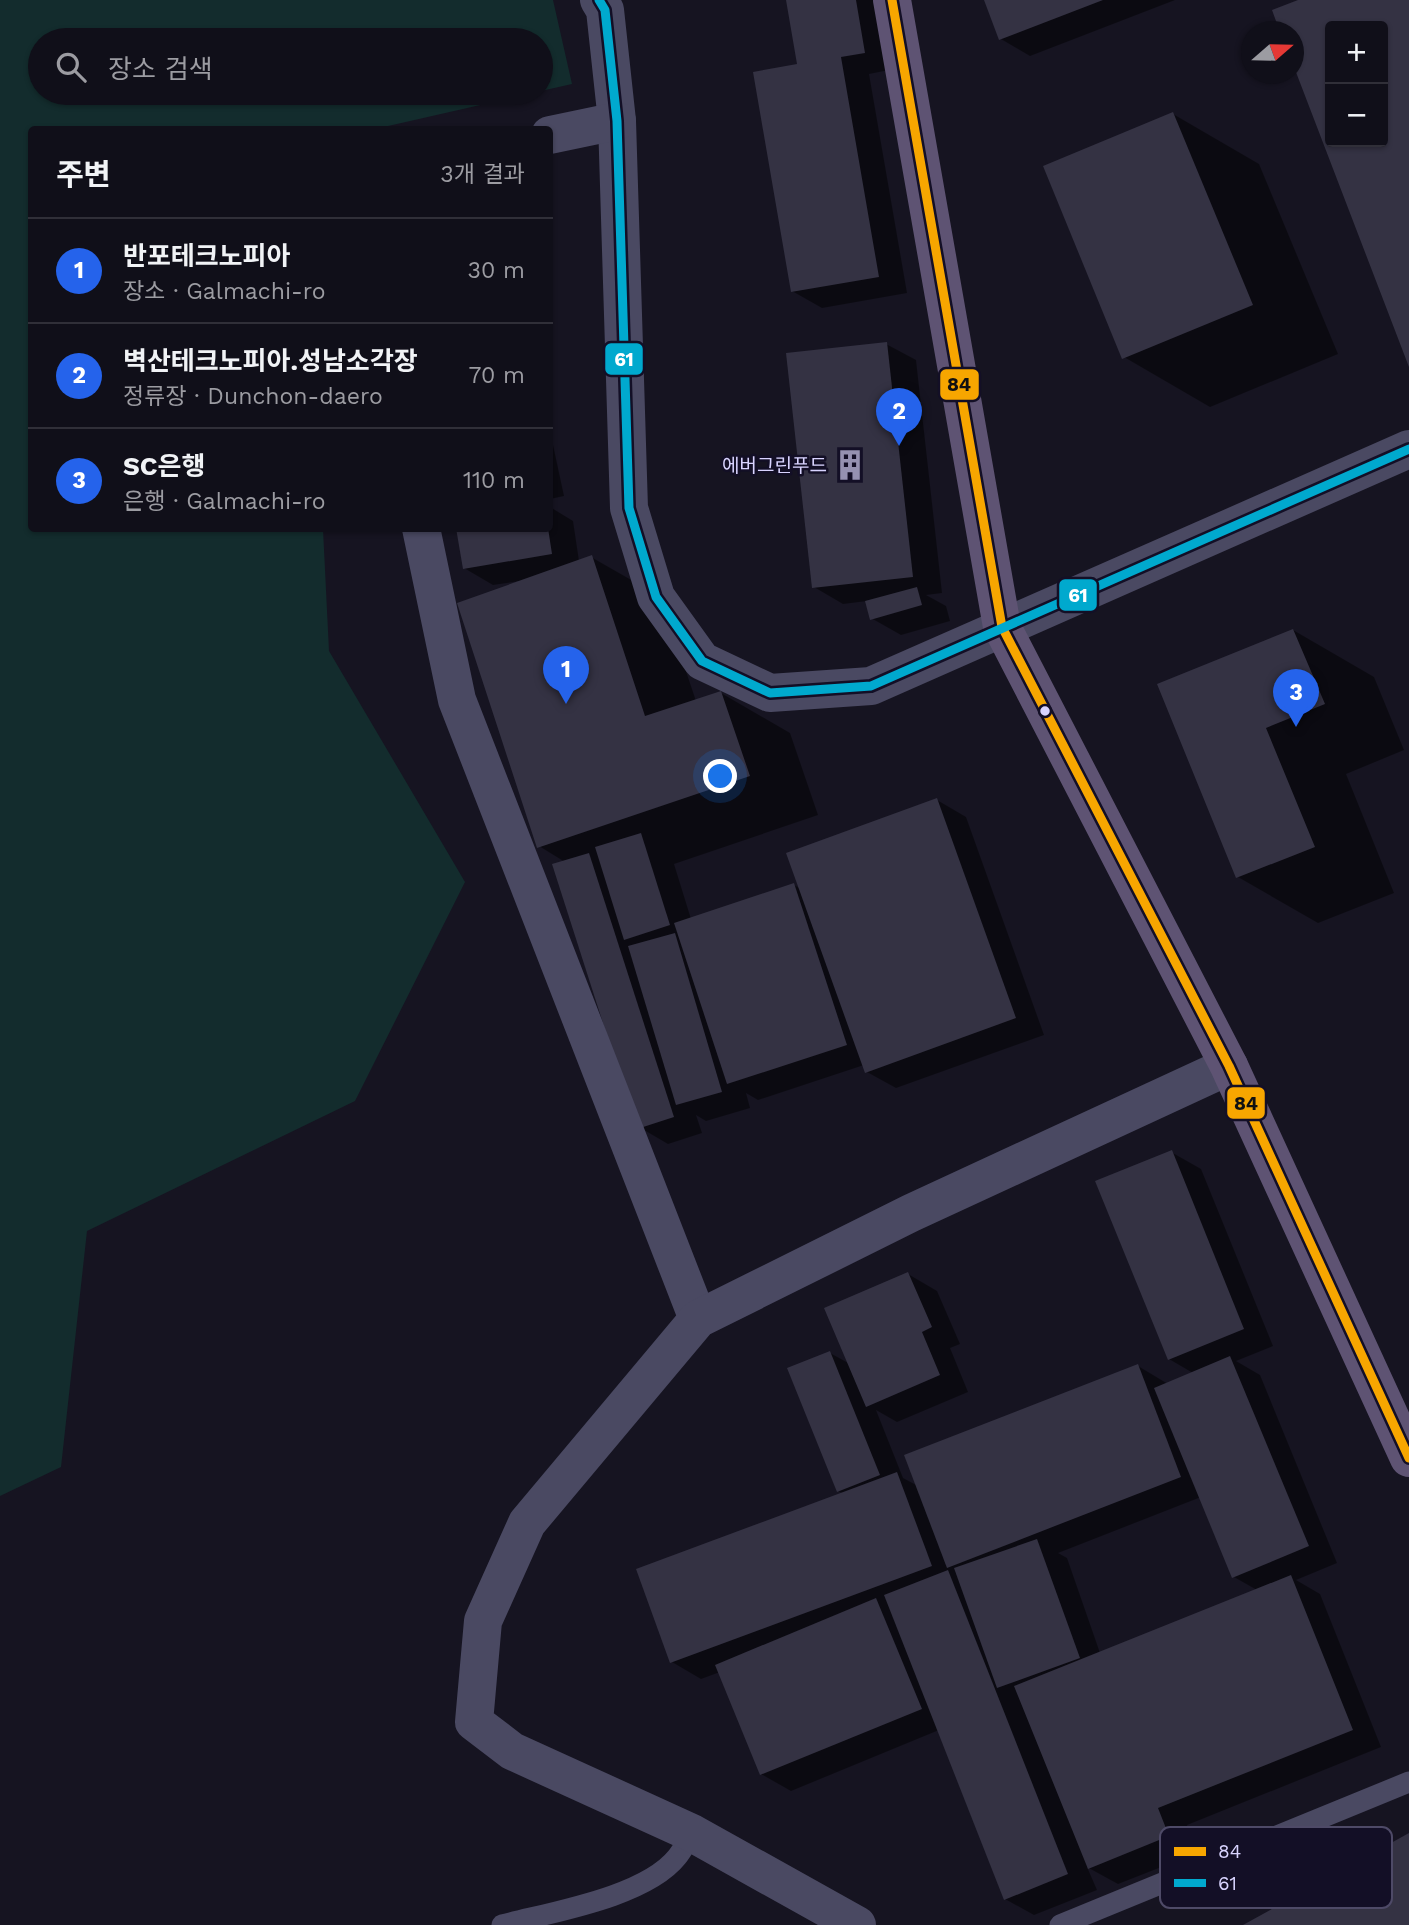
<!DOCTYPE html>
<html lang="ko">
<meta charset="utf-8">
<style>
body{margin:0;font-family:"Work Sans","Noto Sans KR",sans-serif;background:#1e1d26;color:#f1f3f6}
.controls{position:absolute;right:21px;top:21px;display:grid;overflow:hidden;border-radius:7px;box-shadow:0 2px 5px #0004}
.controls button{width:63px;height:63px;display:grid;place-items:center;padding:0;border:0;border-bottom:2px solid #302f38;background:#100f19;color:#f1f3f6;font:35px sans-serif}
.compass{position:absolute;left:1241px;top:21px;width:63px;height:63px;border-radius:50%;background:#100f19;box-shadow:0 2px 5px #0004;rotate:70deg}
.you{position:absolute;left:721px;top:777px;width:24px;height:24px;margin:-18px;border:5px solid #fff;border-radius:50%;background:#1a73e8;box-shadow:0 0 0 10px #1a73e833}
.badge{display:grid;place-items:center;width:46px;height:46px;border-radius:50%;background:#2563eb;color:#fff;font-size:23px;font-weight:700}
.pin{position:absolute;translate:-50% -58px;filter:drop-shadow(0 2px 4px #0008)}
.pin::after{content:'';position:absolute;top:37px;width:24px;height:21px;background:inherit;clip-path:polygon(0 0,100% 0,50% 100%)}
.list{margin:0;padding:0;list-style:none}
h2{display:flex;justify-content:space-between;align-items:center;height:91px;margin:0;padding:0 28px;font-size:30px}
h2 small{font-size:23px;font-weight:400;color:#9c9ca2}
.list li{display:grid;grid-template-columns:46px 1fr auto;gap:21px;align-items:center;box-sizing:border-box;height:105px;padding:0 28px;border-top:2px solid #302f38}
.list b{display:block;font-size:26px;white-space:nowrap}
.list p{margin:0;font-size:23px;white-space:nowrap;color:#9c9ca2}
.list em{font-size:23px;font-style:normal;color:#9c9ca2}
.icon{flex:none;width:38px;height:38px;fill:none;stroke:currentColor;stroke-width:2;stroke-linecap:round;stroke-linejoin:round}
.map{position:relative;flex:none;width:1409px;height:1925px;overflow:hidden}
.search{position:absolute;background:#100f19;box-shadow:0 2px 5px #0004;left:28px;top:28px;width:525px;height:77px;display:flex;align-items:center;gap:18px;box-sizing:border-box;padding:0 24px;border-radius:38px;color:#9c9ca2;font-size:26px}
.panel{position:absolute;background:#100f19;box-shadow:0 2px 5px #0004;left:28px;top:126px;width:525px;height:406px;border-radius:7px}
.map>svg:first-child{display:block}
</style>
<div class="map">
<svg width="1409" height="1925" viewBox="0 0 1409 1925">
<rect width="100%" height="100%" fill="#161421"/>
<polygon fill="#132c2d" points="0,0 553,0 572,84 541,91 541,40 40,40 40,93 533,93 375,129 32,130 32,528 323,529 329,651 465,882 355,1101 87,1231 61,1467 0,1496"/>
<g fill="#0007" fill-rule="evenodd">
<polygon points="787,0 882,0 894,69 869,74 907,293 822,308 792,291 799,65"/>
<polygon points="986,0 1175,0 1030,56 1001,39"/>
<path d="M1303,0H1409V362L1294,62V32ZM1330,26H1383V142H1330Z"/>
<polygon points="1173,114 1259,164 1338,354 1210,407 1124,357"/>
<polygon points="886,344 916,360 942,593 926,595 946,606 950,621 901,635 871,618 867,601 843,604 814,587"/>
<polygon points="550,431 564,496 550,499"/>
<polygon points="550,507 573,521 579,561 591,557 661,597 696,701 721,693 790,733 818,815 674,864 691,919 794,885 801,889 937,800 966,817 1044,1035 896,1088 867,1072 864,1065 758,1100 746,1093 750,1108 706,1121 696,1115 702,1133 668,1144 639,1127 565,862 539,846 520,581 493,585 464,568 457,528 550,528"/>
<polygon points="1293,630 1374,677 1404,750 1346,774 1394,893 1318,923 1238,877 1159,685"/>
<path d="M1171,1152L1201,1169L1273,1346L1236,1361L1260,1375L1337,1563L1296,1580L1320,1594L1381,1747L1187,1825L1197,1853L1118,1884L1087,1867L1097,1890L1034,1915L1005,1899L939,1730L791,1791L761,1774L720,1672L701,1679L672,1662L844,1494L838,1491L830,1353L850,1364L908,1274L937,1291L960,1344L950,1348L968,1392L897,1422L876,1410L903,1478L918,1486L1138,1366L1168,1384L1193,1373L1169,1359ZM1201,1497L1234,1577L1257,1590L1100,1653L1067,1558L1058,1553Z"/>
</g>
<g fill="#343243" fill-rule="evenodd">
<polygon points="786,0 856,0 865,53 841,57 879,277 791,292 753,72 797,64"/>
<polygon points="984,0 1103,0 999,40"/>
<path d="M1298,0H1409V367L1294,67V32H1280L1272,10ZM1330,26H1383V142H1330Z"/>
<polygon points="1173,112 1253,305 1122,359 1043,166"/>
<polygon points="887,342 913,577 812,588 786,353"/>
<polygon points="456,528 548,528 552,554 463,569"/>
<polygon points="592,555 645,716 721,691 750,776 537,848 457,603"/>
<polygon points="917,587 922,605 870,620 865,601"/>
<polygon points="1293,629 1325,704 1266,728 1315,847 1236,878 1157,684"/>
<polygon points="937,798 1016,1018 865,1073 786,853"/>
<polygon points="641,833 670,925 624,940 595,847"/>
<polygon points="589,853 674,1117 637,1129 552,864"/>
<polygon points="794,883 847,1045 727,1084 674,923"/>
<polygon points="675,933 722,1092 676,1105 628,946"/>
<polygon points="1172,1150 1244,1329 1168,1360 1095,1181"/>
<polygon points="908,1272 932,1327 922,1332 940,1375 866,1407 824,1308"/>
<polygon points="830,1351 880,1475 837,1492 787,1368"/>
<polygon points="1230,1356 1309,1546 1232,1578 1154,1388"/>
<polygon points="1138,1364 1181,1477 947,1568 904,1455"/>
<polygon points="897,1472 932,1566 670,1663 636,1569"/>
<polygon points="1037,1539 1080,1658 997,1688 954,1568"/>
<polygon points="948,1570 1068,1874 1004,1900 884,1595"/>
<polygon points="1291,1575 1353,1730 1158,1808 1169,1836 1088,1869 1014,1686"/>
<polygon points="876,1598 922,1709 760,1775 715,1665"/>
<polygon points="1409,1833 1409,1925 1243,1925"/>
</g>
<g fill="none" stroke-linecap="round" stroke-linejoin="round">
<g stroke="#4a4962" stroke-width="21">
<path d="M502,1925C552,1912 645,1897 677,1857C683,1850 687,1841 692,1833"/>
<polyline points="1060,1925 1409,1782"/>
</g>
<g stroke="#4a4962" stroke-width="38">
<polyline points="599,0 605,10 617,121 629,508 656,597 702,661 770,693 871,686 1409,449"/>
<polyline points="550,135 617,121"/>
<polyline points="421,528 457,700 698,1319"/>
<polyline points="857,1925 692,1833 512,1751 474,1722 483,1621 527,1523 698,1319 911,1213 1229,1066"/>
</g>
<polyline stroke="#5e5373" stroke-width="38" points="892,0 1002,627 1229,1066 1409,1458"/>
<defs>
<polyline id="bus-1" points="892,0 1002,627 1229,1066 1409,1458"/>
<polyline id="bus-2" points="599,0 605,10 617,121 629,508 656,597 702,661 770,693 871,686 1409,449"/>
</defs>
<use href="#bus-1" stroke="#130f26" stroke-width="14"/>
<use href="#bus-2" stroke="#130f26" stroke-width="14"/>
<use href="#bus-1" stroke="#f7a600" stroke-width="9"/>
<use href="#bus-2" stroke="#00a9ce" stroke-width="9"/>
</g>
<defs>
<symbol id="building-bare" viewBox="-9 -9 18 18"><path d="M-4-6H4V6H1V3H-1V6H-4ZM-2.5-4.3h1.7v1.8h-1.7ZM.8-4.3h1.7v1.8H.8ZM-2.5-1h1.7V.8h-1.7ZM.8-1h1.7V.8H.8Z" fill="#9591b1" stroke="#130f26" stroke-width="2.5" paint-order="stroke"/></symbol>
</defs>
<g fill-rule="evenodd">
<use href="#building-bare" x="828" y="443" width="44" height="44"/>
</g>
<circle fill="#d9d4ff" stroke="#130f26" stroke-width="2.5" cx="1045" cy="711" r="6"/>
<g text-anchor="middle" stroke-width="5" stroke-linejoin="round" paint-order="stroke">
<g font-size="19" fill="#d9d4ff" stroke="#130f26" text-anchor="end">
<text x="827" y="472">에버그린푸드</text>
</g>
</g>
<rect x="1160" y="1827" width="232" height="81" rx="10" fill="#130f26" stroke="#4e4a67" stroke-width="2"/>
<rect x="1174" y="1847" width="32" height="9" fill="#f7a600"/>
<rect x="1174" y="1879" width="32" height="8" fill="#00a9ce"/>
<g font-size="19" fill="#d9d4ff">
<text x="1218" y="1858">84</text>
<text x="1218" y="1890">61</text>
</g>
<g stroke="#130f26" stroke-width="2.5">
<rect x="604" y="342" width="40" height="34" rx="7" fill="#00a9ce"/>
<rect x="939" y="368" width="41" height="33" rx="7" fill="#f7a600"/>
<rect x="1058" y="578" width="40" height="34" rx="7" fill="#00a9ce"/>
<rect x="1226" y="1086" width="40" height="34" rx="7" fill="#f7a600"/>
</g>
<g font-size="19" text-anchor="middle" font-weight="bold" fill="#fff">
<text x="624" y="366">61</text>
<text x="1078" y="602">61</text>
</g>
<g font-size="19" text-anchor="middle" font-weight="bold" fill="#111">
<text x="959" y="391">84</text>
<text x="1246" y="1110">84</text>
</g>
</svg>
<div class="controls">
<button>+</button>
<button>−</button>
</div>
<svg class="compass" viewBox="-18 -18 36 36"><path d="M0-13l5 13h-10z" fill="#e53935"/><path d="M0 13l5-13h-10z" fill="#9c9ca2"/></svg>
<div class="you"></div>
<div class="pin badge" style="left:566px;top:704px">1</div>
<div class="pin badge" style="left:899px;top:446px">2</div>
<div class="pin badge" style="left:1296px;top:727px">3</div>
<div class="search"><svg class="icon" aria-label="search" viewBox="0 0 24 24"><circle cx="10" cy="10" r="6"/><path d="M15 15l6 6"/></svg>장소 검색</div>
<section class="panel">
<h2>주변<small>3개 결과</small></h2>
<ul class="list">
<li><span class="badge">1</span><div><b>반포테크노피아</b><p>장소 · Galmachi-ro</p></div><em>30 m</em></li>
<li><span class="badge">2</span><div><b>벽산테크노피아.성남소각장</b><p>정류장 · Dunchon-daero</p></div><em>70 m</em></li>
<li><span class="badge">3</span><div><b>SC은행</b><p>은행 · Galmachi-ro</p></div><em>110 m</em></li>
</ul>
</section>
</div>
